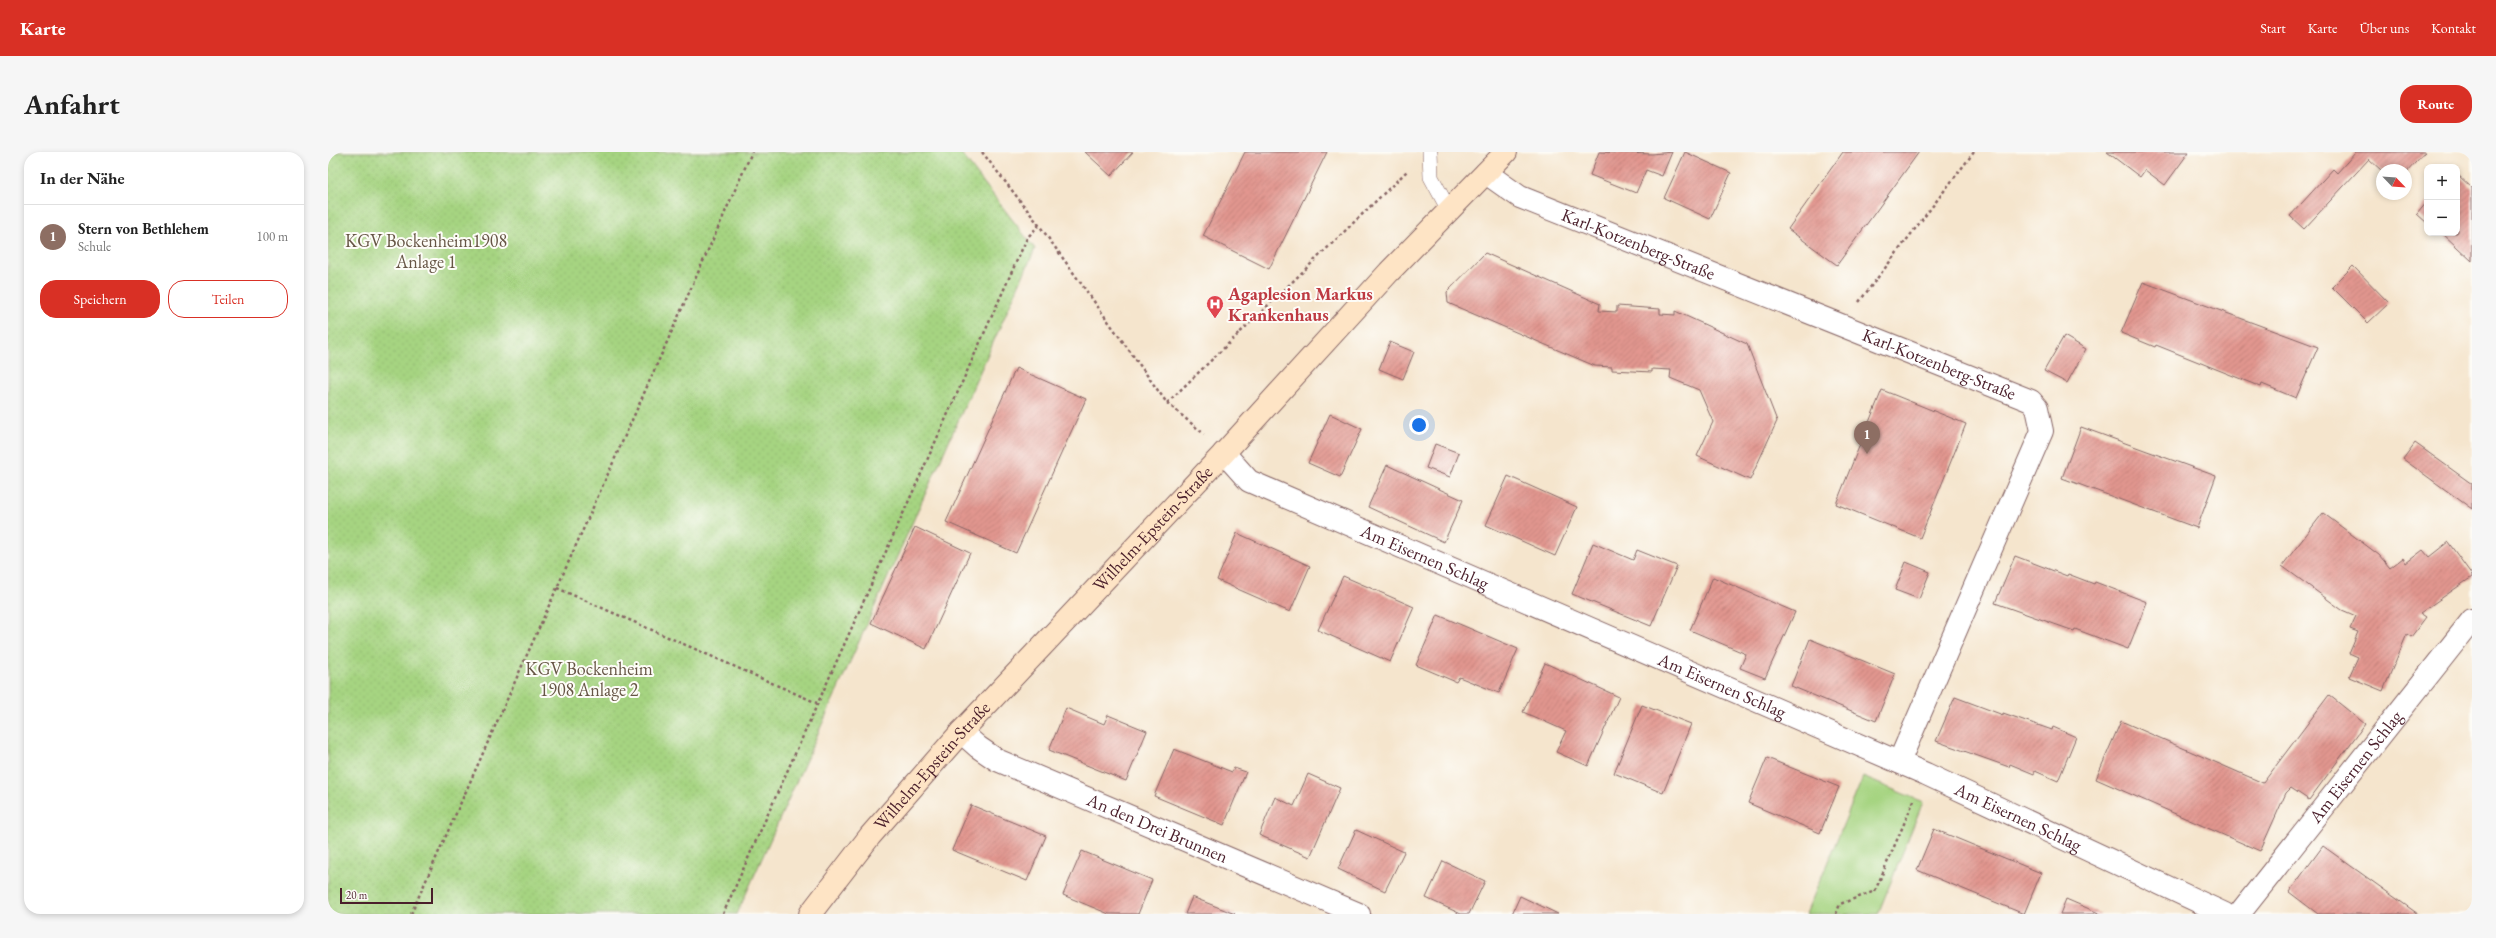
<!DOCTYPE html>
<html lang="de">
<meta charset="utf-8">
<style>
body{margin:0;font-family:"EB Garamond",serif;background:#f6f6f6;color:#222}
.controls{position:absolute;right:12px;top:12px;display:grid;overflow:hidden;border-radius:8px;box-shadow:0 2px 6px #0003}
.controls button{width:36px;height:36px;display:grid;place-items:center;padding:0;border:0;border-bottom:1px solid #e0e0e0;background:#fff;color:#222;font:20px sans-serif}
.compass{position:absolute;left:2048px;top:12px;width:36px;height:36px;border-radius:50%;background:#fff;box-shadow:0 2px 6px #0003;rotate:115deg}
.scale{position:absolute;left:12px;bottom:10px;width:93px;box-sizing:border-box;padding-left:4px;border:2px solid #4a1f2b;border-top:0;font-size:11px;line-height:14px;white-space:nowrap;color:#4a1f2b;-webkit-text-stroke:3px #fdfcf7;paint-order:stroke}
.you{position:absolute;left:1091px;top:273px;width:14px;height:14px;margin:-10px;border:3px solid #fff;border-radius:50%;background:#1a73e8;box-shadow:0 0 0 6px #1a73e833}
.badge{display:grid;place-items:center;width:26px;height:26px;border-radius:50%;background:#d93025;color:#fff;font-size:13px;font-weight:700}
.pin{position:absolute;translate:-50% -33px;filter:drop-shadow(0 1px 2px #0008)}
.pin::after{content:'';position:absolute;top:21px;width:14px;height:12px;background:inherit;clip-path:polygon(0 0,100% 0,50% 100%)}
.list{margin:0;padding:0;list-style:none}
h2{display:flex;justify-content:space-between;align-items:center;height:52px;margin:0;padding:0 16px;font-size:17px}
h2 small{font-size:13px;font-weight:400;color:#767676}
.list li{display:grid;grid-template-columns:26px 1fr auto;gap:12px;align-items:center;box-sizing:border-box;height:64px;padding:0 16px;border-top:1px solid #e0e0e0}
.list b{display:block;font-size:15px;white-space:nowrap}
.list p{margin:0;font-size:13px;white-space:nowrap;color:#767676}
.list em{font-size:13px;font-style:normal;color:#767676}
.actions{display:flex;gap:8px;padding:12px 16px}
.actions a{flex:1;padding:9px 0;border:1px solid #d93025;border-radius:16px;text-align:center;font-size:14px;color:#d93025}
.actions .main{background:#d93025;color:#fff}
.map{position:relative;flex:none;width:2144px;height:762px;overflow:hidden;border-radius:16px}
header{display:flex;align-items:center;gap:24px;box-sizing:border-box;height:56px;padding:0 20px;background:#d93025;color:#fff}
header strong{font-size:19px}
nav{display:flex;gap:22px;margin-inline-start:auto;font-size:14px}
.intro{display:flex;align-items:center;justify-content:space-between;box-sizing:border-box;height:96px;padding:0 24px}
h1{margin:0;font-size:28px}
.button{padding:10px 18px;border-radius:16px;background:#d93025;color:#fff;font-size:14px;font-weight:700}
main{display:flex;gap:24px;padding:0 24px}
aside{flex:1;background:#fff;border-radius:16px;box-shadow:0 2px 6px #0003}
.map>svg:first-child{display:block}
</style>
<header>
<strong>Karte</strong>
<nav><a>Start</a><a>Karte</a><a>Über uns</a><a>Kontakt</a></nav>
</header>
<div class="intro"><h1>Anfahrt</h1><a class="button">Route</a></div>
<main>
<aside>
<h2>In der Nähe<small></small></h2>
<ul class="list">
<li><span class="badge" style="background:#8d6e63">1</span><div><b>Stern von Bethlehem</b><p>Schule</p></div><em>100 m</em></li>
</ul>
<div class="actions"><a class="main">Speichern</a><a>Teilen</a></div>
</aside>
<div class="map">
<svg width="2144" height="762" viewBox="0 0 2144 762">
<defs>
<pattern id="garden-dots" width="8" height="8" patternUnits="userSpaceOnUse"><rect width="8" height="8" fill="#a6d481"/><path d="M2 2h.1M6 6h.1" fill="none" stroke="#90b670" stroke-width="1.8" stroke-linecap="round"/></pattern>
<pattern id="building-hatch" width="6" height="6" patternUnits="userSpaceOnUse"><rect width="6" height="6" fill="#e2968f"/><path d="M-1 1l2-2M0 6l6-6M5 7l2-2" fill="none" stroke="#b97a75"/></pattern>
</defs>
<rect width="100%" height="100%" fill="#fdfcf7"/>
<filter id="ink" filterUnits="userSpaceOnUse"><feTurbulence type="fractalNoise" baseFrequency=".025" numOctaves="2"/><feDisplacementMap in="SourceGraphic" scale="8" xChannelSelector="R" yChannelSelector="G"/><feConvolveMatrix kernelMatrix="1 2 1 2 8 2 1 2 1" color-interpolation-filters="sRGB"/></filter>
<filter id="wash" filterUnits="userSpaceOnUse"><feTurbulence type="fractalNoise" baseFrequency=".012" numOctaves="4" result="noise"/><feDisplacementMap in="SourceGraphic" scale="16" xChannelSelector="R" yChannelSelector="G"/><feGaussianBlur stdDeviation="0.9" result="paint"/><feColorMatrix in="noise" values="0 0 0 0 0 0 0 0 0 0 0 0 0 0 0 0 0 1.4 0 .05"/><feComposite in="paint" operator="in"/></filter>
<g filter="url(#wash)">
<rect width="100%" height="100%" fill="#f5e5cd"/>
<polygon fill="#a6d481" stroke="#787a56" points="1535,625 1595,650 1550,762 1478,762"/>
<polygon fill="url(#garden-dots)" stroke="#787a56" points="0,0 632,0 707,97 409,762 0,762"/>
<g id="blocks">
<g fill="url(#building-hatch)">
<polygon points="757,0 805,0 783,24"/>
<polygon points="917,0 999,0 941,117 875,84"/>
<polygon points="1271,0 1324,2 1344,0 1334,24 1318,18 1308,41 1262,23"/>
<polygon points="1357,0 1403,21 1382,67 1336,46"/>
<polygon points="1515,0 1591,0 1509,113 1460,77"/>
<polygon points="1779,0 1861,0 1837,33 1817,18 1812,25"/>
<polygon points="2028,0 2097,0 2078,21 2078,18 2054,19 2041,7 1976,77 1962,64 2005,17 2009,21"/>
<polygon points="2129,22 2144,36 2144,109 2114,81 2129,81"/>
<polygon points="2099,50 2099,71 2089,62"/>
<polygon points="1157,101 1272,152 1271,159 1289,160 1289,154 1332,157 1332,162 1347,163 1347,159 1419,192 1449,269 1422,328 1369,304 1385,270 1371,238 1342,226 1343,218 1324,217 1324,220 1284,218 1284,215 1267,214 1120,151 1119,140"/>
<polygon points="2025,114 2061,151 2040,171 2004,135"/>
<polygon points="1815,130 1990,195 1968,246 1934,232 1933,235 1828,193 1827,195 1793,181"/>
<polygon points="1736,184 1758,197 1739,231 1716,219"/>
<polygon points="1062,190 1086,200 1075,227 1051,217"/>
<polygon points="688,216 758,247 688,401 618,370"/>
<polygon points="1554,238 1638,272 1592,386 1508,352"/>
<polygon points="1002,262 1034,277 1012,325 980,311"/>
<polygon points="1753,275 1888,324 1869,376 1734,326"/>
<polygon points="2087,291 2144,332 2144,357 2075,307"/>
<polygon points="1107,292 1131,301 1122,325 1098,316"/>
<polygon points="1059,313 1135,348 1116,390 1040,355"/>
<polygon points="1180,324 1249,355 1227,404 1158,373"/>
<polygon points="1995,361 2051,403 2062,416 2075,406 2078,411 2095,398 2101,405 2120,390 2144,423 2144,425 2092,461 2098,465 2083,485 2079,482 2055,539 2021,525 2030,505 2021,501 2030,480 2022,477 2028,464 2014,458 1954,414"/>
<polygon points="587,375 642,401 598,497 543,471"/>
<polygon points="909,381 982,414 962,460 889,428"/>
<polygon points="1265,391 1305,408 1309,398 1349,414 1323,474 1244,442"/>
<polygon points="1687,404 1739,424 1740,422 1766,432 1767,430 1819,450 1800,497 1747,477 1746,479 1667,451"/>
<polygon points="1578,410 1602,420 1591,447 1567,438"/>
<polygon points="1015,424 1086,455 1062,510 990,478"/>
<polygon points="1385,425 1467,460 1437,526 1412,516 1418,502 1362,478"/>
<polygon points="1110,463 1190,497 1171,541 1131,525 1128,530 1088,513"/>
<polygon points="1482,487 1567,522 1548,569 1463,534"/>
<polygon points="1217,511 1291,545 1260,614 1228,600 1238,579 1195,560"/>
<polygon points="2001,543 2037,572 1981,648 1963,636 1958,641 1932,699 1768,627 1793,569 1935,631"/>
<polygon points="1627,545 1675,563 1675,561 1724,578 1725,575 1748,585 1730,629 1707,619 1706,622 1682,612 1681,615 1608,589"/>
<polygon points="1314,553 1363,572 1335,641 1286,621"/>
<polygon points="738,556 776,572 780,563 819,579 798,629 721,598"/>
<polygon points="846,597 904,620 906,616 918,620 896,673 826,644"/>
<polygon points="1439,606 1511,635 1492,681 1420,651"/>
<polygon points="980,622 1012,636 982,705 931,683 947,645 966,654"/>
<polygon points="643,653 718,684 699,729 624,698"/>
<polygon points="1606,677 1713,721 1696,762 1589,718"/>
<polygon points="1028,678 1076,700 1057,739 1010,717"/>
<polygon points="1995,694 2062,742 2090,762 1990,762 1961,740"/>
<polygon points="754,699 824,728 810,762 781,762 735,743"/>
<polygon points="1115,709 1157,729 1141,762 1133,762 1098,746"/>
<polygon points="1192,744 1230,762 1184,762"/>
<polygon points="864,745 907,762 857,762"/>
<polygon points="1738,747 1773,762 1732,762"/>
</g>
</g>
</g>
<g filter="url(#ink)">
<use href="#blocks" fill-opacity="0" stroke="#866464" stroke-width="1"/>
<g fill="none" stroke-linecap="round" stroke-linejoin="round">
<defs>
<polyline id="service" points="1102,0 1103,25 1122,60"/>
<g id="minor">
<path id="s1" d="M1158,21L1192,45L1703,249L1709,256L1714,279L1571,610"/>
<path id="s2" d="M896,301L921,329L1598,622L1897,762"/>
<path id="s3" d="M633,580L650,595L669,608L1031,762"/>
<path id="s4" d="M1911,762L2144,468"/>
</g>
<g id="secondary">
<path id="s5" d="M482,762L542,684L633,580L896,301L1061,120L1178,0"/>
</g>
</defs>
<use href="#service" stroke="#866464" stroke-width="16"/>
<use href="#minor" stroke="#866464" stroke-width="24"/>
<use href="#secondary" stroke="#866464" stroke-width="24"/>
<g stroke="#866464" stroke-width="2.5" stroke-dasharray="3 3" stroke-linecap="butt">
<polyline points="654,0 711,73 839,251 876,282"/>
<polyline points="1531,150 1646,0"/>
<polyline points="839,251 1079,19"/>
<polyline points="229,436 489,551"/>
<polyline points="83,762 424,0"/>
<polyline points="395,762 699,86 711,73"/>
<polyline points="1508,762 1512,752 1547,739 1587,646"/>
</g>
<use href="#service" stroke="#fff" stroke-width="15"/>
<use href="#minor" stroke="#fff" stroke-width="22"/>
<use href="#secondary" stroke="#fee4c5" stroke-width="22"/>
</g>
</g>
<defs>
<symbol id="hospital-pin" viewBox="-11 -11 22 30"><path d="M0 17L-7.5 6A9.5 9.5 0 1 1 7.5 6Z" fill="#e0444e" stroke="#fdfcf7"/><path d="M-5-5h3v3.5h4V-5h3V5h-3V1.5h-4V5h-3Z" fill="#fff"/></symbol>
</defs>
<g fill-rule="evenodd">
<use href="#hospital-pin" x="877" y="142" width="20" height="27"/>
</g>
<g text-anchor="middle" stroke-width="4" stroke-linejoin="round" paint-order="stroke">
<g font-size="18" fill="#665545" stroke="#fdfcf7">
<text x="98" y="95">KGV Bockenheim1908<tspan x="98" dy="21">Anlage 1</tspan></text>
<text x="261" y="523">KGV Bockenheim<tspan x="261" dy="21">1908 Anlage 2</tspan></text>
</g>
<g font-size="18" fill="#4a1f2b" stroke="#fdfcf7">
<text dy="6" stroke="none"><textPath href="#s1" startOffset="169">Karl-Kotzenberg-Straße</textPath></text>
<text dy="6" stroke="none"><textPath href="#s1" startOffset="493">Karl-Kotzenberg-Straße</textPath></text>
<text dy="6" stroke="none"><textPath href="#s5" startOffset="516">Wilhelm-Epstein-Straße</textPath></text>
<text dy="6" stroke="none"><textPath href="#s2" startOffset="229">Am Eisernen Schlag</textPath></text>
<text dy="6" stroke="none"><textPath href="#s2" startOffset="553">Am Eisernen Schlag</textPath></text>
<text dy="6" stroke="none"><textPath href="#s5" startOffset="192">Wilhelm-Epstein-Straße</textPath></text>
<text dy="6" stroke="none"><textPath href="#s4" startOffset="188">Am Eisernen Schlag</textPath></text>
<text dy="6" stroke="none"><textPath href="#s2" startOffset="877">Am Eisernen Schlag</textPath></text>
<text dy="6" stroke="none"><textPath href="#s3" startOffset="220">An den Drei Brunnen</textPath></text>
</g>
<g font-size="18" font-weight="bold" fill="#be3a42" stroke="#fdfcf7" text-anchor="start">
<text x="900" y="148">Agaplesion Markus<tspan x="900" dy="21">Krankenhaus</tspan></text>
</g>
</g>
</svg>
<div class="controls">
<button>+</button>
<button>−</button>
</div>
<svg class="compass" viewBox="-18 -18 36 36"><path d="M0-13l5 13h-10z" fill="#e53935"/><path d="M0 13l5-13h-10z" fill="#767676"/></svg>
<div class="scale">20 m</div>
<div class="you"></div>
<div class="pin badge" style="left:1539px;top:302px;background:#8d6e63">1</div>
</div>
</main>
